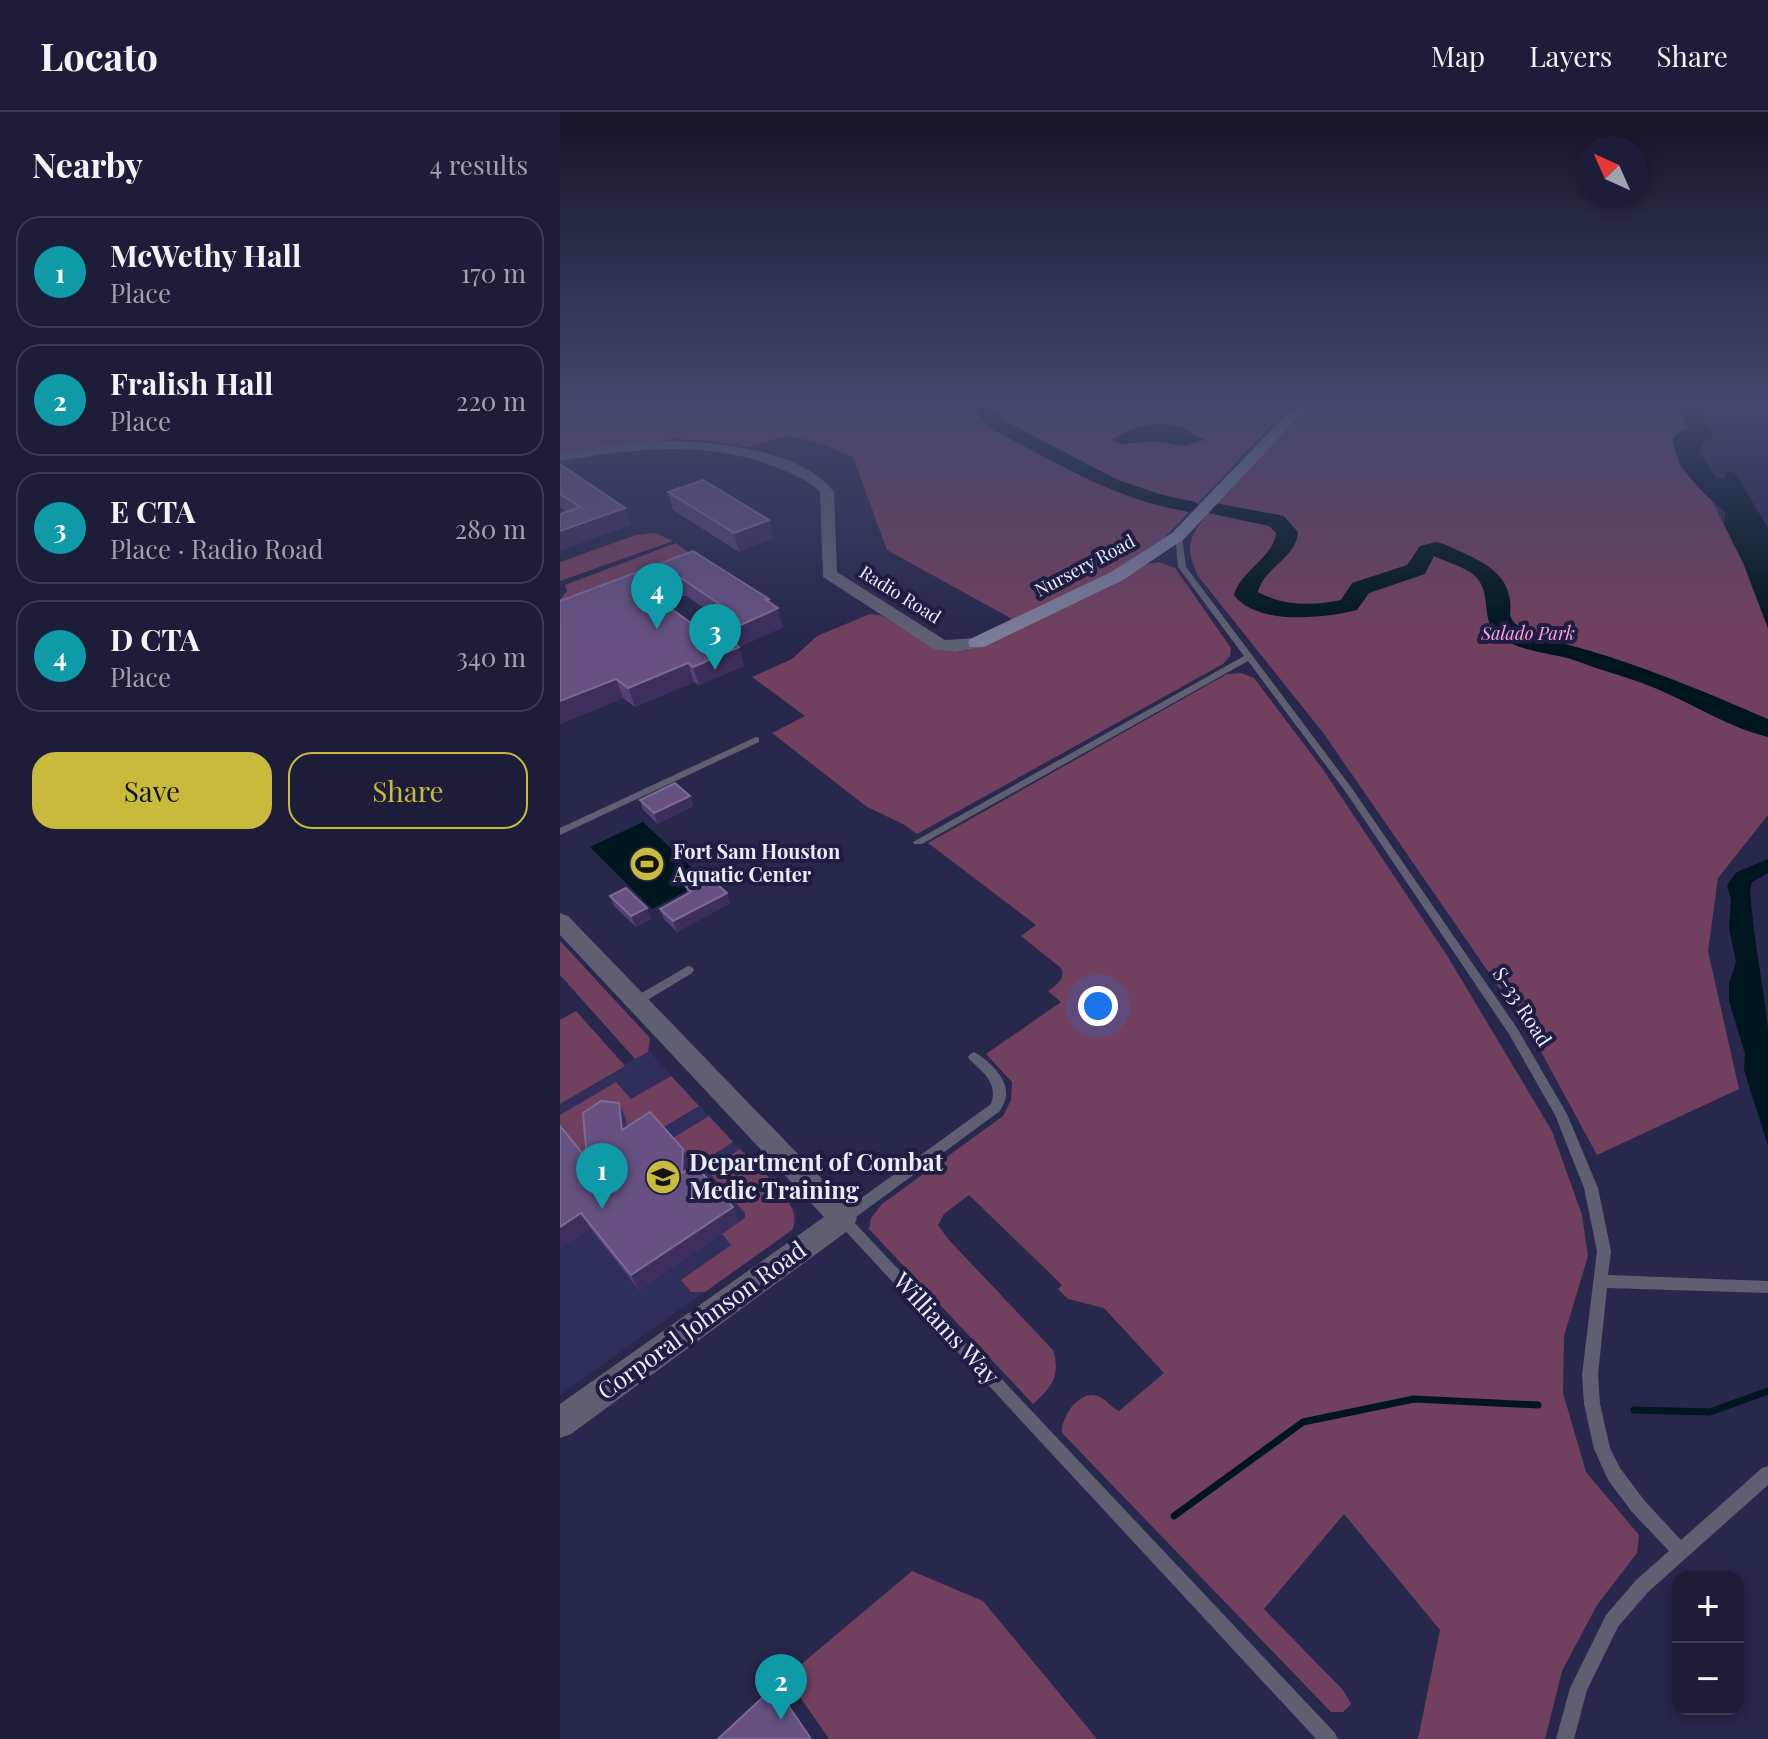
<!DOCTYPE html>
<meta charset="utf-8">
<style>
body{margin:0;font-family:"Playfair Display",serif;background:#2b2a44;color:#f1f3f6}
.controls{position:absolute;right:24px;bottom:24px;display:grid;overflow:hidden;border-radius:16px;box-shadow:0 4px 12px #0003}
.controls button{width:72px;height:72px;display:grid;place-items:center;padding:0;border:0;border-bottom:2px solid #3c3b53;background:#1e1d39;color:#f1f3f6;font:40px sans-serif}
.compass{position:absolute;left:1016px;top:24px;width:72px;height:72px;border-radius:50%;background:#1e1d39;box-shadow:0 4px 12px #0003;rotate:315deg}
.you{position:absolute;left:538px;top:894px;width:28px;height:28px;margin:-20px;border:6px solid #fff;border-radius:50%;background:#1a73e8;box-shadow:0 0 0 12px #1a73e833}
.badge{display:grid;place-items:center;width:52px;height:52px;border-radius:50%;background:#c8bb3b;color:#fff;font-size:26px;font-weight:700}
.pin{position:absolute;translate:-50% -66px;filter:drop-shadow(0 2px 4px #0008)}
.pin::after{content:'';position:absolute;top:42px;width:28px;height:24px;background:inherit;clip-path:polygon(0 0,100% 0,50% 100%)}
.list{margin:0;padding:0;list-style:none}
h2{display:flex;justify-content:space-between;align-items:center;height:104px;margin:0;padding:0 32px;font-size:34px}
h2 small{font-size:26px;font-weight:400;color:#a1a2ae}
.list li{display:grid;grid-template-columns:52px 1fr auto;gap:24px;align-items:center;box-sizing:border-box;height:112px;margin:0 16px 16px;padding:0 16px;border:2px solid #3c3b53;border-radius:24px}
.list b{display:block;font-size:30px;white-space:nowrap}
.list p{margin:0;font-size:26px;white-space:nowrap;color:#a1a2ae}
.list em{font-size:26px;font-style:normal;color:#a1a2ae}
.actions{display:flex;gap:16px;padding:24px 32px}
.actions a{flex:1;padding:18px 0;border:2px solid #c8bb3b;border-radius:24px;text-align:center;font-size:28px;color:#c8bb3b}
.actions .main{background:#c8bb3b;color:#111}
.map{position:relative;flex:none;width:1208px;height:1627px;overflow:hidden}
header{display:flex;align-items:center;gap:48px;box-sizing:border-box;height:112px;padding:0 40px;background:#1e1d39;border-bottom:2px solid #3c3b53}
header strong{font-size:38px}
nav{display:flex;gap:44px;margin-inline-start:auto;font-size:28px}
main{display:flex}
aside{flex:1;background:#1e1d39}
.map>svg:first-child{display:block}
</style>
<header>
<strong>Locato</strong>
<nav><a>Map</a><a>Layers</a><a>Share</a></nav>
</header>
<main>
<aside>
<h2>Nearby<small>4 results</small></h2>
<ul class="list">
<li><span class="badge" style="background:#0f9aa8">1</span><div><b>McWethy Hall</b><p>Place</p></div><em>170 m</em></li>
<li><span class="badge" style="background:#0f9aa8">2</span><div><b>Fralish Hall</b><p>Place</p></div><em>220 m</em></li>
<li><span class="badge" style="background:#0f9aa8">3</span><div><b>E CTA</b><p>Place · Radio Road</p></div><em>280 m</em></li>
<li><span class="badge" style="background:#0f9aa8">4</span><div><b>D CTA</b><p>Place</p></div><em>340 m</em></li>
</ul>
<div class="actions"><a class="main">Save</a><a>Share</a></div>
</aside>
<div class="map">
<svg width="1208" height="1627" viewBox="0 0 1208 1627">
<rect width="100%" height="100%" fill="#28274c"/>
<polygon fill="#302e5a" points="16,899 65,953 89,939 233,1094 237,1103 232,1118 0,1283 0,908"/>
<g fill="#71405e">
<polygon points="0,294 731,294 604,426 549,462 454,508 327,438 293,345 262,332 228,323 187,335 145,328 111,327 0,342"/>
<path d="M752,294H1117L1128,315L1119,354L1149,383L1184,453L1208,516V703L1158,766L1148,839L1179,977L1037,1043L972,923L764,622L638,464C633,452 628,442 631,429C640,398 725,321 752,294Z"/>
<polygon points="95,421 113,429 0,469 0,450 76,423"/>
<polygon points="116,431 129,441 0,496 0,488 7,479 5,473"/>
<polygon points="598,450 615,456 671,536 670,544 663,552 357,722 343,712 307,695 212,621 245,604 192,565 232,547 257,524 310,502 320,503 382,537 397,540 418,536 587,452"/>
<path d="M681,561L694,566L762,656L888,845L992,1019L1022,1103L1028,1144L1004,1224L1003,1281L1026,1360L1079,1423L1077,1441L1037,1493L1002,1559L985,1627H858L880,1518L784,1402L704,1497L783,1578L791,1592L783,1600H771L502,1321C501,1305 519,1277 538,1284C546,1287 551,1296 559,1299L604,1261L544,1196L508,1187L498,1177L502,1173L409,1083L384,1102L378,1113L388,1127L493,1238C501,1263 492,1276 473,1292L309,1117L311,1106L322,1092L443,1004L451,988L452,970L426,942L501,890L488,879C496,873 506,867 501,856L461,824L476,813L368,731L667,562Z"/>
<polygon points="0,829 90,926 88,940 75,947 0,863"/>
<polygon points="16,899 65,954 0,992 0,908"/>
<polygon points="111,964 139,994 32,1058 0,1019 0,1003 56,970 71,987"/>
<polygon points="149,1004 173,1030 136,1054 128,1044 124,1046 108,1029"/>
<path d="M180,1037C197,1055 246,1093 232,1118L145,1180H131L121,1168L171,1133L162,1122L185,1106V1101L147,1058Z"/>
<polygon points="352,1459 423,1489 537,1627 269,1627 226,1565"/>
</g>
<g fill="#00161f">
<path d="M1117,294H1137L1154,323L1145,328L1139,340L1156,365L1164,367L1166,359L1175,361L1208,416V516L1184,453L1164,412L1165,400C1143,381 1113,355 1113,325L1128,315Z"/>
<polygon points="598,311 622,315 644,328 624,334 594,329 562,332 551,328 571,317"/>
<polygon points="83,710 146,769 92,797 30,735"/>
<path d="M1208,747V761L1192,770L1190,777C1193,825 1203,870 1208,917C1208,955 1208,996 1208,1034L1184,958L1185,942L1169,889V872L1176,850L1169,816L1171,788L1167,773L1177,760Z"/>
</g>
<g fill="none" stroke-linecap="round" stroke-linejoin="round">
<g stroke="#00161f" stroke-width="7">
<polyline points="1074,1298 1150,1300 1208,1279"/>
<polyline points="614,1404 743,1310 854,1287 978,1293"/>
</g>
<g fill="#00161f" fill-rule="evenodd">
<path d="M417,294H437L443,308L558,368L603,383L636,390L639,394L629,400C550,386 499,351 429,316L420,304Z"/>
<path d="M655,391L724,404L738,420C736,447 704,455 698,480C724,494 753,494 781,488L792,471L847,453L860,434L876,430L884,432C917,448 955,458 950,503C955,518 975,524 989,528C1065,546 1136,576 1208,607V625C1163,614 1123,585 1079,570C1059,563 1041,558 1022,551C996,540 964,542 940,525C919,510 933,485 917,466C909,456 886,450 874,444L865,462L809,481L797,498C765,506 697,514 674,483C681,458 714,445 716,421L709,414L648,401L644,397L648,393Z"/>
</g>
<g fill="#5f5f72" fill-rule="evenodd">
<polygon points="615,422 622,424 626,455 791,675 957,916 1007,1002 1038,1076 1051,1139 1048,1163 1208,1169 1208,1181 1047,1176 1038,1263 1040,1292 1050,1336 1060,1356 1084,1388 1121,1428 1202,1356 1208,1354 1208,1373 1088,1480 1058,1515 1027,1578 1014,1627 996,1627 1010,1576 1046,1503 1076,1468 1109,1439 1072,1400 1048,1368 1034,1337 1024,1292 1022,1263 1037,1139 1024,1076 995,1003 949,922 785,679 688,549 362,732 354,732 353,730 684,544 618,455"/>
<polygon points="196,625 199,626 199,630 0,723 0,716"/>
<polygon points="128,854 132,855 134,858 132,861 81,892 73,892 71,889 73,886"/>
<path d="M414,940C427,947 446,964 446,980C447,987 443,993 440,999L292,1108L775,1621L778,1627H756L278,1111L276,1107L278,1103L431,992C438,971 424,961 410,948L408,945L410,942Z"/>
</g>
<g fill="#5f5f72" fill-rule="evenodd">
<path d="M86,329C139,327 240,334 274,380L277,460L385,528L417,526L425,531L423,535L396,540L374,537L263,465L260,380C249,368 233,362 218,356C146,327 74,337 0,349V341Z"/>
<polygon points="0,801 8,804 293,1099 297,1107 293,1115 11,1322 0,1326 0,1292 264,1105 0,823"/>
</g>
<polygon fill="#7b7c9a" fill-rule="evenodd" points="734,294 749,294 624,427 563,468 424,535 410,535 408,531 410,527 551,460 612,421"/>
</g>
<g fill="#563f74" fill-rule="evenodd">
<polygon points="0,352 71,413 7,400 0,395"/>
<polygon points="108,380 209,408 213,426 179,440 113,398"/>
<path d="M133,439L209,487L223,515L179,535L184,554L139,573L134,570L75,595L63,586L0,612V489ZM119,484H127L152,502L131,511L102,490Z"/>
<polygon points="130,684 133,694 98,712 83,698 80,688"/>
<polygon points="126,775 170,791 117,820 104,807 100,797 128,782"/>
<polygon points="50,784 91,807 76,815 54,794"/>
<polygon points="66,1007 67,1015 130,1052 130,1056 179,1110 79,1178 30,1116 0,1136 0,1014 27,1047"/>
</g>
<g fill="#3d2e5d">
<polygon points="65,396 71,413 0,439 0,419"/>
<polygon points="209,408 213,426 179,440 174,421"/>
<polygon points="114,465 119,484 89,495 84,477"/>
<polygon points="209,487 212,499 218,496 223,515 179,535 184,554 139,573 133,555 161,522"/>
<polygon points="128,551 134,570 75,595 68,576"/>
<polygon points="56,567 63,586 0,612 0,589"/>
<polygon points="130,684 133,694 98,712 94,701"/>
<polygon points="167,781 170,791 117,820 113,809"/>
<polygon points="87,796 91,807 76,815 71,804"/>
<polygon points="59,991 66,1007 70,1033 62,1018"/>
<polygon points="123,1037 130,1052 129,1076 122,1061"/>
<polygon points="173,1095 179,1110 79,1178 71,1163"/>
<polygon points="21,1101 30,1116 0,1136 0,1115"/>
</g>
<g fill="#665182" stroke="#7b6a96" stroke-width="2" fill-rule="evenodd">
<polygon points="0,352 65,396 0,419 0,402 20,395 0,382"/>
<polygon points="143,368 209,408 174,421 108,380"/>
<path d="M133,439L209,487L206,488L218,496L161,522L179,535L133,555L128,551L68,576L56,567L0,589V489ZM114,465L121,466L165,496L131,511L84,477Z"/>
<polygon points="115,671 130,684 94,701 80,688"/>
<polygon points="148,764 167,781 113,809 100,797 131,780 126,775"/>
<polygon points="66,776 87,796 71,804 50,784"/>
<polygon points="41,989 59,991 62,1018 90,1000 123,1037 122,1061 135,1053 173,1095 71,1163 21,1101 0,1115 0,1014 27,1047 23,1001"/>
<polygon points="215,1574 251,1627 158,1627"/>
</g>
<linearGradient id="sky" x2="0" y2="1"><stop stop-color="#16152a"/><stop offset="0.56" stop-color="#42476c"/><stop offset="1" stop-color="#42476c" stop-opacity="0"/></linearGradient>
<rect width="1208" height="522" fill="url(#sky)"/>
<defs>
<symbol id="stadium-disc" viewBox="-11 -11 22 22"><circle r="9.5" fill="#c8bb3b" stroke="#1f1d41"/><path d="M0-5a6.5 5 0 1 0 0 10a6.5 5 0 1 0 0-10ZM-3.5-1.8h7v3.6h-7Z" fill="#111"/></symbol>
<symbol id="university-disc" viewBox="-11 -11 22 22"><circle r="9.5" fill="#c8bb3b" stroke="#1f1d41"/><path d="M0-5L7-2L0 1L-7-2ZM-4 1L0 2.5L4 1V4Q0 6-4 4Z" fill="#111"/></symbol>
</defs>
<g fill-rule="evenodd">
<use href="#stadium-disc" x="67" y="732" width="40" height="40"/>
<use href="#university-disc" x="83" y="1045" width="40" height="40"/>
</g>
<g text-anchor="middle" stroke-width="8" stroke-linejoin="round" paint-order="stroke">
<g font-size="18" fill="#eaebff" stroke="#1f1d41">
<text transform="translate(525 454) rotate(-28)" y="6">Nursery Road</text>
<text transform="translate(340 483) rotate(32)" y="6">Radio Road</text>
</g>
<g font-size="18" font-style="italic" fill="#ffa5db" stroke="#1f1d41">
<text x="968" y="528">Salado Park</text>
</g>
<g font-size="20" font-weight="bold" fill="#eaebff" stroke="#1f1d41" text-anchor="start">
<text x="113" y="747">Fort Sam Houston<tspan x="113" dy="23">Aquatic Center</tspan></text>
</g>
<g font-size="20" fill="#eaebff" stroke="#1f1d41">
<text transform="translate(962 895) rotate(57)" y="7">S-33 Road</text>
</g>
<g font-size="24" font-weight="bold" fill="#eaebff" stroke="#1f1d41" text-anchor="start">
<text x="129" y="1059">Department of Combat<tspan x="129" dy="28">Medic Training</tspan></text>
</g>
<g font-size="24" fill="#eaebff" stroke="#1f1d41">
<text transform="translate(142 1209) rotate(-36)" y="8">Corporal Johnson Road</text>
<text transform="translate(386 1217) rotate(47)" y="8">Williams Way</text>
</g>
</g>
</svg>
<div class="controls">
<button>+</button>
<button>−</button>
</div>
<svg class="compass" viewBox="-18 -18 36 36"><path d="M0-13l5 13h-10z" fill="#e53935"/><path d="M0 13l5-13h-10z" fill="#a1a2ae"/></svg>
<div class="you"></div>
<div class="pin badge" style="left:42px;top:1097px;background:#0f9aa8">1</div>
<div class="pin badge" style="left:221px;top:1608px;background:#0f9aa8">2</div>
<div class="pin badge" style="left:155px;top:558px;background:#0f9aa8">3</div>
<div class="pin badge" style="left:97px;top:517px;background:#0f9aa8">4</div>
</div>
</main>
